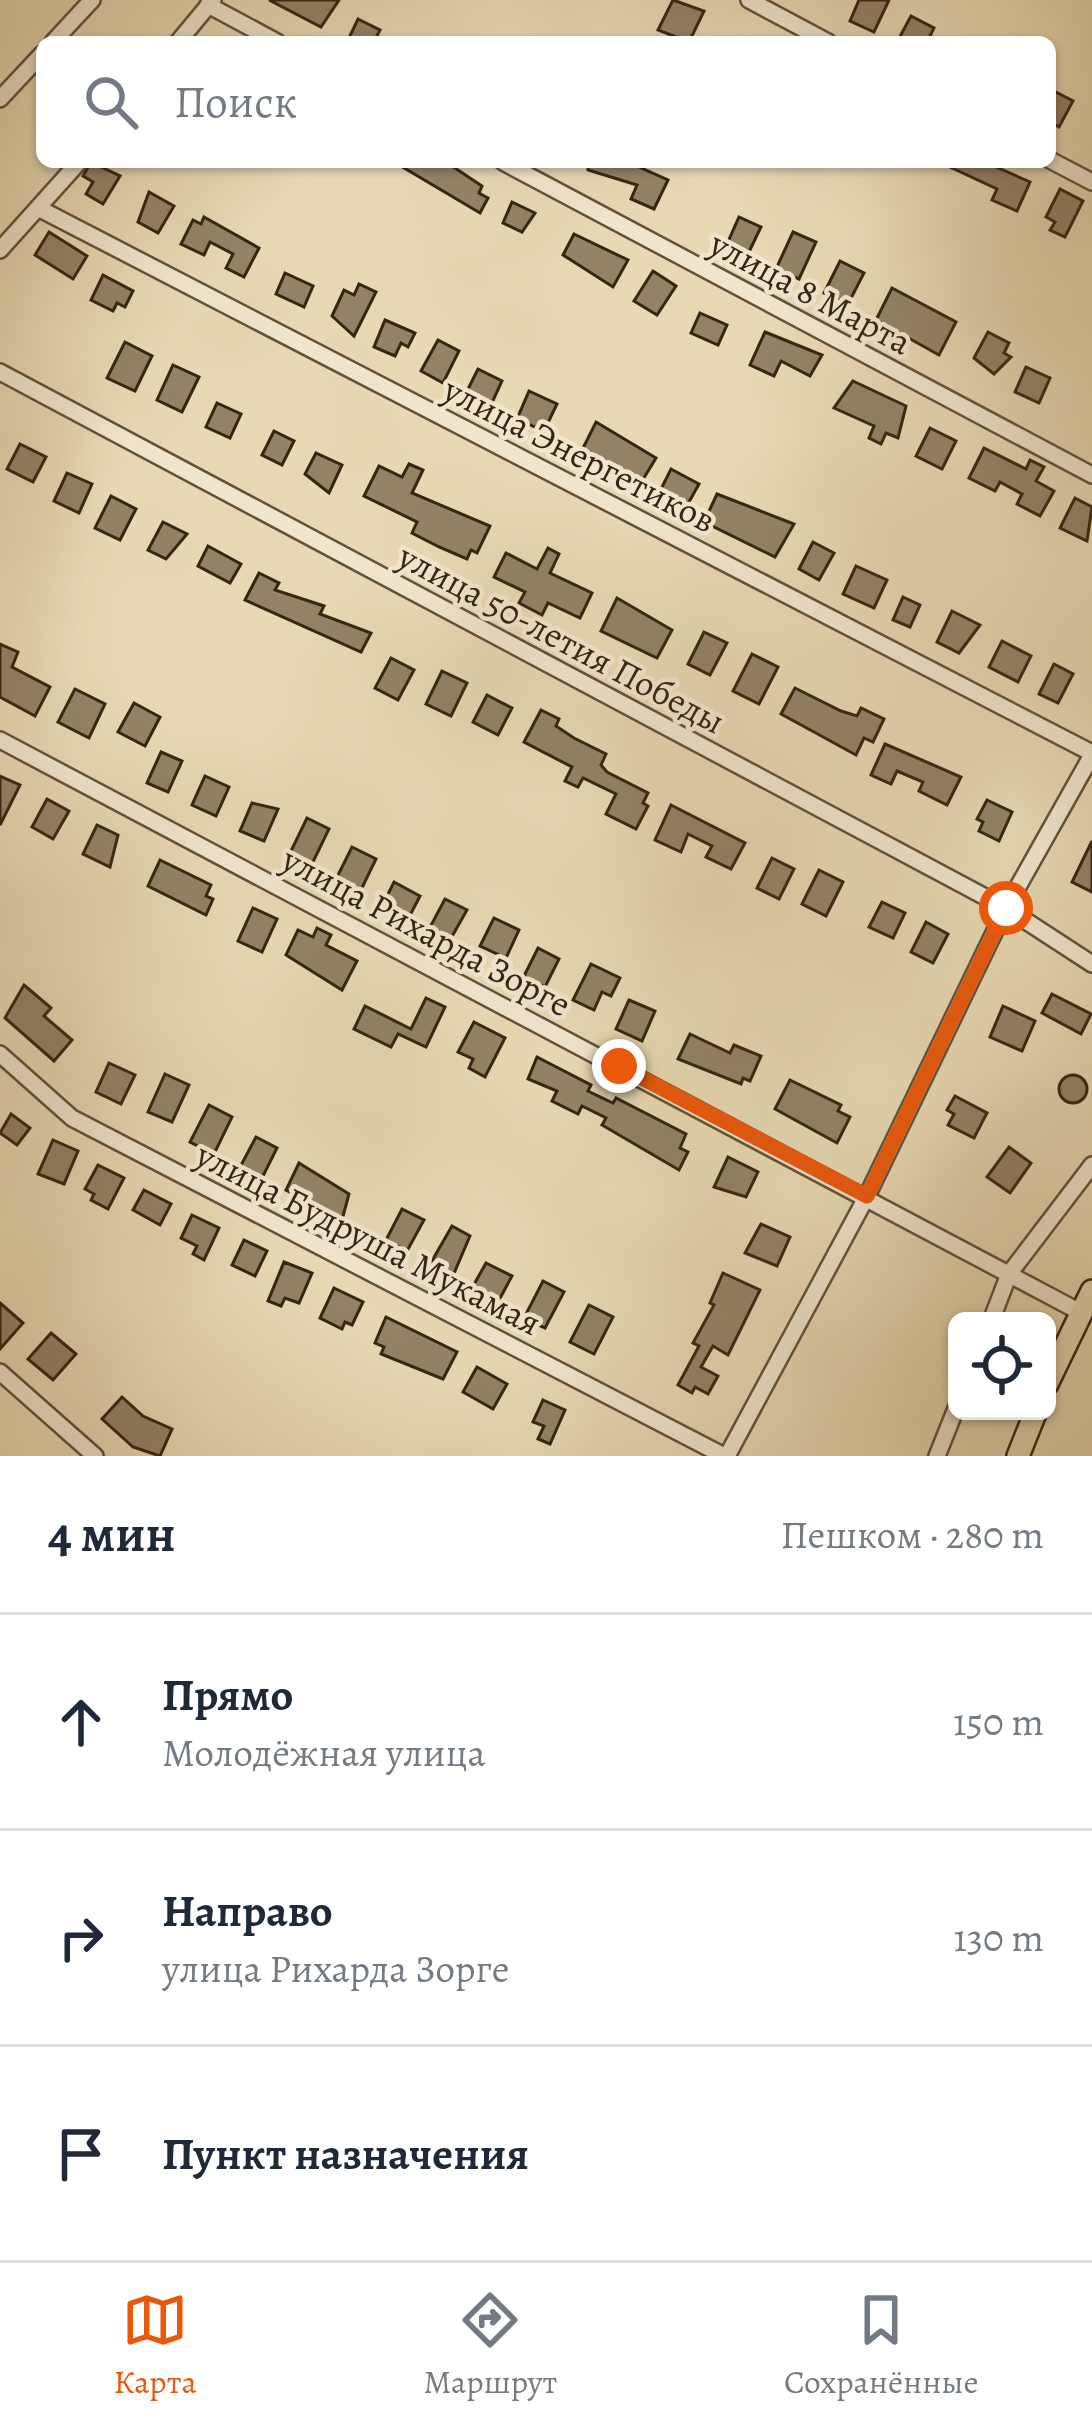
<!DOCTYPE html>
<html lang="ru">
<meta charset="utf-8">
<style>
body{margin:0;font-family:Alegreya,serif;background:#f2f2f3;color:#1f2937}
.controls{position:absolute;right:36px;bottom:36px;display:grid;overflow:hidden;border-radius:18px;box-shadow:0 3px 9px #0004}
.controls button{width:108px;height:108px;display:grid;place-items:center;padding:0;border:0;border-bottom:3px solid #e0e1e3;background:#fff;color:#1f2937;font:60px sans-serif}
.stop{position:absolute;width:36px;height:36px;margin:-27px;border:9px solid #ea580c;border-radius:50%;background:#fff}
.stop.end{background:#ea580c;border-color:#fff;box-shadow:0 3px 12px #0008}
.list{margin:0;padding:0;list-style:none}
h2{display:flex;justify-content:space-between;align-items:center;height:156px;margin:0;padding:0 48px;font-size:51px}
h2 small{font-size:39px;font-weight:400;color:#747a83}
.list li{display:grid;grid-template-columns:78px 1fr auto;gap:36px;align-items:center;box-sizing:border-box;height:216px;padding:0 48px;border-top:3px solid #e0e1e3}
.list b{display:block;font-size:45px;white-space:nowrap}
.list p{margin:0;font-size:39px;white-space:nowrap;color:#747a83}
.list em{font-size:39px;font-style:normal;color:#747a83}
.icon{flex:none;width:66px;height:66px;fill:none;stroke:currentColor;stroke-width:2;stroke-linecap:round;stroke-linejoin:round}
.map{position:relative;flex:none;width:1092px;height:1456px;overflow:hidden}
.search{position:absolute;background:#fff;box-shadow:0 3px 9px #0004;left:36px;right:36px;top:36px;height:132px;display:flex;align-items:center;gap:30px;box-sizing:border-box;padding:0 42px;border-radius:18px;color:#747a83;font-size:45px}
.sheet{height:804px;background:#fff}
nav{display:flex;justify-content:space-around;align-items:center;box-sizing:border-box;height:168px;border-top:3px solid #e0e1e3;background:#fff;font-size:33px;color:#747a83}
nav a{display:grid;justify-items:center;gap:6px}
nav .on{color:#ea580c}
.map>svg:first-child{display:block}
</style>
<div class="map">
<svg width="1092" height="1456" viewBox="0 0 1092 1456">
<rect width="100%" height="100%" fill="#e8d9b4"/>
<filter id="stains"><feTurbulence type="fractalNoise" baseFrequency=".00167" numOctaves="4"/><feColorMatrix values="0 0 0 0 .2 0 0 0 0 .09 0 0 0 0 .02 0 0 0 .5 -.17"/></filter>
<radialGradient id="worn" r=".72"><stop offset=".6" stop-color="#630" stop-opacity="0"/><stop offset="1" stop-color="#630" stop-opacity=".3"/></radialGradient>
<g fill="#938266" stroke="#362411" stroke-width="3">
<polygon points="269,0 339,0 321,27"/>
<polygon points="673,0 704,11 689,42 658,30"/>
<polygon points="859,0 889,0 874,32 850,21"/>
<polygon points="911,16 934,28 927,42 897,42"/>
<polygon points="358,19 380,30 374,42 347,42"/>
<polygon points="1050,89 1073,101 1059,127 1050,122"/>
<polygon points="91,162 120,176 103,204 86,194 93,182 83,176"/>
<polygon points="394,162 446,162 482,186 479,193 488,198 480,213"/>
<polygon points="589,162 628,162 668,180 654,209 631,199 637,185 588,170"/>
<polygon points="939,162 985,162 1030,182 1017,211 992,200 997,189"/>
<polygon points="1060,189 1083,201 1065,237 1050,230 1055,222 1046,217"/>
<polygon points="149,192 174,206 158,233 138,222"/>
<polygon points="512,202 535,213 522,232 503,223"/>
<polygon points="204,217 259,248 244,277 226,268 233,254 210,242 204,255 181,244 193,220 201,224"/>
<polygon points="739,217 761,227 748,254 727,244"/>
<polygon points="49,232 87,256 73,279 35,255"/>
<polygon points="793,232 816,242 799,279 776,269"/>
<polygon points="574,234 628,260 613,287 563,255"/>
<polygon points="840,261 864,273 848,304 824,293"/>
<polygon points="653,271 676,286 657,315 634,301"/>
<polygon points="285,273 313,286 304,307 276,294"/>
<polygon points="103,275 133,291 125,307 117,303 113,311 91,300"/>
<polygon points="359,284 376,292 354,336 332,316 344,290 354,295"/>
<polygon points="892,288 956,322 939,355 876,320"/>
<polygon points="700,313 727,325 718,345 691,333"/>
<polygon points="385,320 415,333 408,347 401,343 395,356 374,347"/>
<polygon points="765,332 822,355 810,376 781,361 774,376 750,365"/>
<polygon points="988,332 1009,343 1004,353 1011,357 994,374 974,358"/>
<polygon points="438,340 459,351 443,383 421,371"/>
<polygon points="125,342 152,356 135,391 107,378"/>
<polygon points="173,365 199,377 182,412 157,400"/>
<polygon points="1026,367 1050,378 1039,403 1015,392"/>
<polygon points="478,369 502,381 490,407 465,395"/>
<polygon points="853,381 906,406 898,438 886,433 881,444 869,438 874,426 834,408"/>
<polygon points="529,391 557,404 544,431 517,419"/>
<polygon points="217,403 241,414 230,438 206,427"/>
<polygon points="596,422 656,458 639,486 580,454"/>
<polygon points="930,428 956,441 942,469 916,456"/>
<polygon points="274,431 294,441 282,465 262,455"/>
<polygon points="20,444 46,457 33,482 7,469"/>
<polygon points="984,448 1026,469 1030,460 1044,467 1036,481 1054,491 1040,516 1017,504 1022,494 1000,482 995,491 969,478"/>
<polygon points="316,453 342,465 329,493 305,474"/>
<polygon points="409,464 423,470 412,493 490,526 477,553 471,550 467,559 439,547 412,533 417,522 364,496 379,466 402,477"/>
<polygon points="671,469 699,484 685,509 658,495"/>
<polygon points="67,473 92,484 79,513 54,501"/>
<polygon points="717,494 794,524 775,557 704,522"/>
<polygon points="111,496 136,509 120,540 95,528"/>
<polygon points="1075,498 1092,507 1087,541 1060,528"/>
<polygon points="163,522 187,534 166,559 148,550"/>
<polygon points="813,542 834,553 819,580 799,569"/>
<polygon points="208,546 241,564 230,583 198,566"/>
<polygon points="548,548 559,554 550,573 592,593 580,618 548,603 542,615 519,603 525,592 494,577 506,553 537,569"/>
<polygon points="856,566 887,580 874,608 843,594"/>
<polygon points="259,573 279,583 275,590 324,606 320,614 371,633 361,652 245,600"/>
<polygon points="903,597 920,605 910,627 893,620"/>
<polygon points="617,598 672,630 657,658 601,631"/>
<polygon points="952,611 980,625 959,653 937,642"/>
<polygon points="704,632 727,643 710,675 688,664"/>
<polygon points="1002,641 1031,656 1018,682 989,667"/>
<polygon points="0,644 18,652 12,667 50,687 35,716 0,697"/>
<polygon points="752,654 778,667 759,704 733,691"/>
<polygon points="391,658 414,670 398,700 375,688"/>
<polygon points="1054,664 1073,674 1058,703 1039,694"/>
<polygon points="442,671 467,683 451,716 426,704"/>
<polygon points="795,688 841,711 857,716 861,708 884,719 873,742 864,738 856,755 781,714"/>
<polygon points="75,689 105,704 89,738 58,722"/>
<polygon points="487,695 512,708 498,735 473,722"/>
<polygon points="134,703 160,717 145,746 118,732"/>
<polygon points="541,710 559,719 556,726 574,738 606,754 601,765 607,772 648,793 643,803 648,806 636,829 606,814 616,794 583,778 578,787 565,781 572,767 524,742"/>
<polygon points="885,744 961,777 947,805 919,791 923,782 897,771 891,784 871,775"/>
<polygon points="161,752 182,761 168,792 147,783"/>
<polygon points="0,776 20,785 0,825"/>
<polygon points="205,776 229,787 216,816 192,805"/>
<polygon points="47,799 69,811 53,839 32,827"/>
<polygon points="987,800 1012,812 999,841 979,831 983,822 977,819"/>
<polygon points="252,803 278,809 264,841 240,831"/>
<polygon points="671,805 745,843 731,869 706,857 712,846 688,834 681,852 655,840"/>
<polygon points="307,818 329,829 311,866 289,855"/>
<polygon points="97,825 118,835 110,867 83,854"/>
<polygon points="1092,841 1092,892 1072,882"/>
<polygon points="352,847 376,859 360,892 336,879"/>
<polygon points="772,858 794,869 779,899 757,888"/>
<polygon points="160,860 211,885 206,896 213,899 206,915 148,886"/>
<polygon points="819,870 843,882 826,916 802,904"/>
<polygon points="394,882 420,896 408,919 382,906"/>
<polygon points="445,899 467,910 450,940 429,929"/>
<polygon points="882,902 905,913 893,938 869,927"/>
<polygon points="253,908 277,919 262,952 238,941"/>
<polygon points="494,918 519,930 506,958 480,946"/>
<polygon points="926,922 948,934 933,963 911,952"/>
<polygon points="317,928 331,935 326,945 357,961 342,990 286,955 298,930 313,937"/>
<polygon points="538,948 559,959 545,987 524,976"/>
<polygon points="591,964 620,978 611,996 602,992 594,1010 573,1000"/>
<polygon points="24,985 51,1008 44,1016 72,1040 54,1061 5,1018"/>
<polygon points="1052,994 1091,1014 1081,1034 1042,1013"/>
<polygon points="426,998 445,1007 426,1047 398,1034 391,1047 354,1029 365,1006 411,1029"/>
<polygon points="629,1000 655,1011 642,1041 616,1029"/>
<polygon points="1003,1006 1035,1021 1022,1051 990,1037"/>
<polygon points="474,1022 505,1038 485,1077 469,1068 473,1059 458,1052"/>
<polygon points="690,1034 730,1053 734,1045 761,1056 750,1081 743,1078 741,1084 678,1059"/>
<polygon points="537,1057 591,1085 588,1091 613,1103 616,1098 686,1134 680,1148 688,1152 679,1170 602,1125 606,1118 582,1106 578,1114 552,1101 557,1091 528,1079"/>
<polygon points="109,1063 135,1075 121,1104 96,1092"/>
<polygon points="165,1074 189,1085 172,1122 148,1112"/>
<circle cx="1073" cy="1089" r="14"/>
<polygon points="790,1080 841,1105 838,1111 850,1117 837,1143 775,1109"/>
<polygon points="955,1096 987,1113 974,1138 948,1125 954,1114 947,1110"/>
<polygon points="209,1105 232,1117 214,1154 190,1142"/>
<polygon points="11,1114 30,1128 17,1145 0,1133"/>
<polygon points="256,1137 277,1148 262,1178 240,1167"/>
<polygon points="53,1140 78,1151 64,1184 38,1174"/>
<polygon points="1009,1147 1031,1163 1010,1193 987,1177"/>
<polygon points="728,1157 758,1172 746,1197 714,1187"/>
<polygon points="299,1163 349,1194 342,1220 286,1190"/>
<polygon points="98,1165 124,1178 108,1209 91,1200 94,1194 85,1189"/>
<polygon points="144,1190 171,1204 160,1225 133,1210"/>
<polygon points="402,1209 424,1220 407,1251 386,1240"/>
<polygon points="192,1215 219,1228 204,1260 193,1254 197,1246 181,1238"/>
<polygon points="761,1224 790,1237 777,1266 745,1253"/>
<polygon points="452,1226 470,1236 452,1278 429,1266"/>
<polygon points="244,1240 267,1251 255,1276 232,1265"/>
<polygon points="284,1262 312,1273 299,1303 285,1298 281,1306 268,1301"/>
<polygon points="486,1263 512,1276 498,1302 472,1288"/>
<polygon points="723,1273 760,1290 728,1355 713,1346 701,1367 718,1376 708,1394 695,1387 692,1393 678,1385 699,1346 693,1343 714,1305 710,1303"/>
<polygon points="543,1281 564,1292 545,1328 524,1318"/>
<polygon points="334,1288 363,1302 352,1325 345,1322 342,1329 320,1318"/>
<polygon points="0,1303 23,1323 0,1349"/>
<polygon points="589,1305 613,1317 594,1354 570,1342"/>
<polygon points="386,1317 457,1352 443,1379 381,1354 384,1347 375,1343"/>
<polygon points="51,1333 76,1354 53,1380 28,1359"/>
<polygon points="477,1367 507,1384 493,1409 463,1392"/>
<polygon points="122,1397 143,1416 172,1429 160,1456 133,1447 102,1419"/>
<polygon points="543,1400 565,1410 550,1444 538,1439 544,1426 533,1422"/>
</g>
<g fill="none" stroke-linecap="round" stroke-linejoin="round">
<defs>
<g id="minor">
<polyline points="749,0 828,42"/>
<polyline points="208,5 277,42"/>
<polyline points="53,42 92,0"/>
<polyline points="178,42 213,0"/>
<polyline points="0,99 42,54"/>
<polyline points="1050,160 1092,182"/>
<polyline points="503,162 1092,475"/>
<polyline points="40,209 1092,753"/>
<polyline points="0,250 79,162"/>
<polyline points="0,372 1006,908 1092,964"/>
<polyline points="0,740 1080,1312"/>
<polyline points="0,1054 72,1118 724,1456"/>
<polyline points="991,1321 1009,1274 1092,1165"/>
<polyline points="0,1372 95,1456"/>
<polyline points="727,1456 867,1196 1006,908 1092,755"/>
<polyline points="937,1456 957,1406"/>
</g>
<g id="major">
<polyline points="1047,1384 1092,1291"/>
<polyline points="1018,1456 1036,1411"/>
</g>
</defs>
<use href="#minor" stroke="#62513a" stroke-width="20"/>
<use href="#major" stroke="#362411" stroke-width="26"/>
<use href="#minor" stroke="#f0e6ce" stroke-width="15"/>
<use href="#major" stroke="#e8d9b4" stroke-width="21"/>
</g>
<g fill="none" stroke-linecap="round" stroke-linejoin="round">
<polyline stroke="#ea580c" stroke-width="15" points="619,1066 867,1196 1006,908"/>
</g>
<g text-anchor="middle" stroke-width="9" stroke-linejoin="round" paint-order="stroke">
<g font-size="36" fill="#362411" stroke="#f0e6ce">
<text transform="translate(811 292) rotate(28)" y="13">улица 8 Марта</text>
<text transform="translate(580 454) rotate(27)" y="13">улица Энергетиков</text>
<text transform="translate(562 638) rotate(28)" y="13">улица 50-летия Победы</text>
<text transform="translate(427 931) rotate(28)" y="13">улица Рихарда Зорге</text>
<text transform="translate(369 1238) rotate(27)" y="13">улица Будруша Мукамая</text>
</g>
</g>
<rect width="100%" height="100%" filter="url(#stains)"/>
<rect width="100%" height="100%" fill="url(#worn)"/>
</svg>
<div class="controls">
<button><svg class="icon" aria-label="locate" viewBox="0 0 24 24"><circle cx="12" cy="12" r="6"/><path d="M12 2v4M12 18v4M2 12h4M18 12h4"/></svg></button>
</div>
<div class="stop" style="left:1006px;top:908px"></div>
<div class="stop end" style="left:619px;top:1066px"></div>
<div class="search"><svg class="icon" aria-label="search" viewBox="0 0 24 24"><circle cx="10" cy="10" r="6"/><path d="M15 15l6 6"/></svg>Поиск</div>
</div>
<section class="sheet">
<h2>4 мин<small>Пешком · 280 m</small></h2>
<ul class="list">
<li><svg class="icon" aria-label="ahead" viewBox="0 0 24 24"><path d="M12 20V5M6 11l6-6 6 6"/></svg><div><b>Прямо</b><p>Молодёжная улица</p></div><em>150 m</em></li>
<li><svg class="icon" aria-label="right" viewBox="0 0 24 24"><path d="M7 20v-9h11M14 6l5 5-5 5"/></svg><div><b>Направо</b><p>улица Рихарда Зорге</p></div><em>130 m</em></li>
<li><svg class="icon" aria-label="arrive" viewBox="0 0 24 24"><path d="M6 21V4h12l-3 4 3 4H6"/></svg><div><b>Пункт назначения</b></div></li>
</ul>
</section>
<nav>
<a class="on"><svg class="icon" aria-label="map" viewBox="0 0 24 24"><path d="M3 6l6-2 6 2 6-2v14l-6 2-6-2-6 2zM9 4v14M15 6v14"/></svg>Карта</a>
<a><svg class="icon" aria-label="directions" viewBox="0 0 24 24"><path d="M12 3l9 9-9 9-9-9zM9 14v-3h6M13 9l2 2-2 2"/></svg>Маршрут</a>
<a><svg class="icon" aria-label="saved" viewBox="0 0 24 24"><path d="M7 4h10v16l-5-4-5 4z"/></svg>Сохранённые</a>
</nav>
